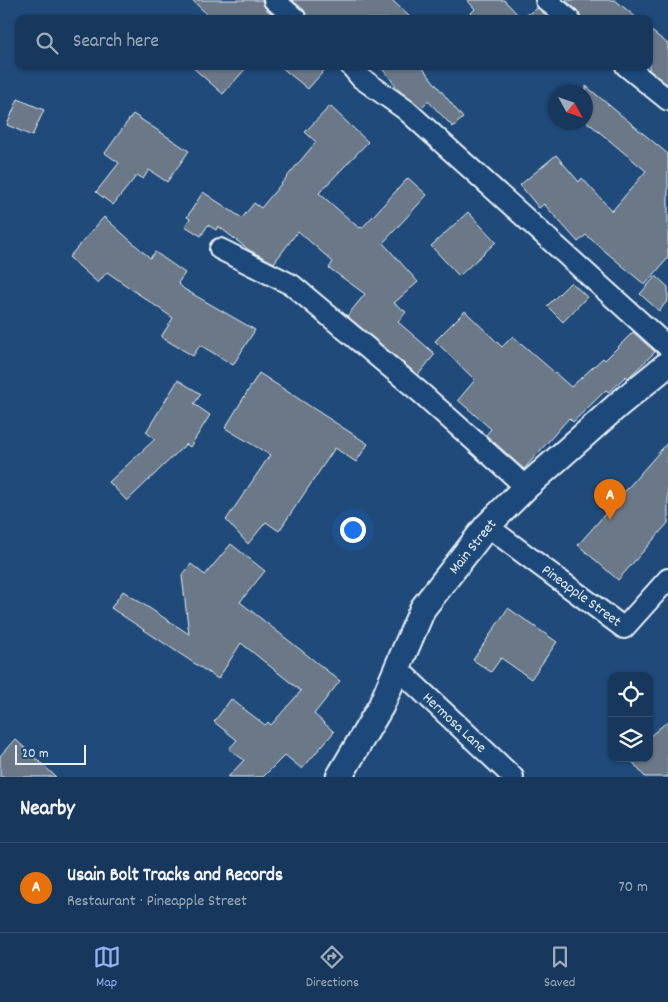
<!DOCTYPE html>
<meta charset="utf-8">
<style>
body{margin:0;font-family:Dekko,sans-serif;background:#244365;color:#f1f3f6}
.controls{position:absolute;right:15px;bottom:15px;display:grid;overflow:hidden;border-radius:10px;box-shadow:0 1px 4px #0004}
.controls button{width:45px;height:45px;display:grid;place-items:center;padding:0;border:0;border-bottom:1px solid #365272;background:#17385c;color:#f1f3f6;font:25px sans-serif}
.compass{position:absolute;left:548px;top:85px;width:45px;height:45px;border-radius:50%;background:#17385c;box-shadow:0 1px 4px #0004;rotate:130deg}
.scale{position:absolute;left:15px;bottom:12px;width:71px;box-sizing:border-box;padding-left:5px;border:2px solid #e8f1f8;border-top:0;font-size:14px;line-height:18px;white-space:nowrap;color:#e8f1f8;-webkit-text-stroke:4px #1f4a7a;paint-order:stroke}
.you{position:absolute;left:352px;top:529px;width:18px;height:18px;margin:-12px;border:4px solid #fff;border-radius:50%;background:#1a73e8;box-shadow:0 0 0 8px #1a73e833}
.badge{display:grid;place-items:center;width:32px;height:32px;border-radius:50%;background:#95b2f1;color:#fff;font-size:16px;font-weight:700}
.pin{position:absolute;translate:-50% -41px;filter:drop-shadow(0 1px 2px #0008)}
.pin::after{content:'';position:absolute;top:26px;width:18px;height:15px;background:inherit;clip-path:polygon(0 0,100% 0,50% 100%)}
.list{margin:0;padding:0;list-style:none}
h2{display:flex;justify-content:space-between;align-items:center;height:65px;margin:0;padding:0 20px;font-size:21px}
h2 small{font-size:16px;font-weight:400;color:#9eacbb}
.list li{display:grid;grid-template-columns:32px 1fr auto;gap:15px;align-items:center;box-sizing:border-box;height:90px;padding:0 20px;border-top:1px solid #365272}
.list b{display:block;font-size:19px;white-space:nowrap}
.list p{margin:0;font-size:16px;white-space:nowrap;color:#9eacbb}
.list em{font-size:16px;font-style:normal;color:#9eacbb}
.icon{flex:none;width:28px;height:28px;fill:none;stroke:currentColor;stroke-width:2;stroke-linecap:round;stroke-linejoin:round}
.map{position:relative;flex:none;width:668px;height:777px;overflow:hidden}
.search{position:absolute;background:#17385c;box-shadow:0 1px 4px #0004;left:15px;right:15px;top:15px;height:55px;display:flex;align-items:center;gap:12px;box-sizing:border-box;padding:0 18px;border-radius:10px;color:#9eacbb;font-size:19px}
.sheet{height:155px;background:#17385c}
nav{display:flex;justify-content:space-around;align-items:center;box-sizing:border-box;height:70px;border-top:1px solid #365272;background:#17385c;font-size:14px;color:#9eacbb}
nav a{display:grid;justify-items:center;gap:2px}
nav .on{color:#95b2f1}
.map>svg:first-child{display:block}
</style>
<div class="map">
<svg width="668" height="777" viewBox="0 0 668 777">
<rect width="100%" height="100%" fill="#1f4a7a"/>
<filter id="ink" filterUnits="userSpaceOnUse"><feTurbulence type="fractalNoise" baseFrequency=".02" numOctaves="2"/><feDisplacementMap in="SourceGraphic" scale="10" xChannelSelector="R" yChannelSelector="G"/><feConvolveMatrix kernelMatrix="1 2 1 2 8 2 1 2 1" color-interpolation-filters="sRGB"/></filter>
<g filter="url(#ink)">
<g fill="#6a7888" stroke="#e8f1f8">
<polygon points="192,0 262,0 266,9 278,19 212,19"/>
<polygon points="292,0 392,0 412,19 308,19 304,10"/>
<polygon points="467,0 504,0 521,18 538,8 550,19 465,19 475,9"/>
<polygon points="565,0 615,0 638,19 581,19 577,10"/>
<polygon points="649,29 668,44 668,85 649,70"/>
<polygon points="191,66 248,66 223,94"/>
<polygon points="280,66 328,66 308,89"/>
<polygon points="380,66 421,66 463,118 453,127 428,101 421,108 400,91"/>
<polygon points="586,86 668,154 668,258 645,285 586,235 578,242 544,204 539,208 520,185 556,155 579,182 582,178 612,211 646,171 586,121"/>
<polygon points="18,99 44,110 32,136 7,125"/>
<polygon points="330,106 368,142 319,193 358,227 362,228 408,178 427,195 383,243 418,282 394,303 406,312 398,322 435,354 418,375 347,316 365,294 329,268 333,262 298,231 274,263 249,250 218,226 216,230 208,225 201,236 185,226 190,219 187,217 203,192 242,218 254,203 261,208 316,142 305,132"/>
<polygon points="133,114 189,151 167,182 149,170 143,179 137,175 113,205 96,192 119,163 105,153"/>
<polygon points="468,212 496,242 459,276 431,246"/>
<polygon points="104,217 150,258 155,252 185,273 178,283 184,289 255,330 233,365 200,345 193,356 161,337 173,318 107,272 98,283 69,257"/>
<polygon points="656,276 668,287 668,300 659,311 640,294"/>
<polygon points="571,282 587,297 563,322 547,306"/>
<polygon points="465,311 502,347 513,336 571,387 603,358 605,360 633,332 655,352 628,378 626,376 609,392 606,390 573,422 569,418 524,469 486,435 491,429 458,400 475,380 435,341"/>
<polygon points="259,373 368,444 356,462 335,448 279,531 266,522 248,544 226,520 270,455 225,428"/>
<polygon points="178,380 201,394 194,404 210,415 190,447 186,444 127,501 109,482 155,439 146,432"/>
<polygon points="668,442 668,523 618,580 578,545"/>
<polygon points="231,544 265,571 240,602 340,681 314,714 334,732 302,769 285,755 263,777 228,777 244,760 229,749 237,740 214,722 231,699 265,725 268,722 271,725 301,691 241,643 218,679 111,608 123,591 189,634 182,576 191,564 205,575"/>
<polygon points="508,608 557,642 531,679 501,658 491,672 473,660"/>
<polygon points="668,721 668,777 645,777 629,758 649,758 649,737"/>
<polygon points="15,739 56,777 0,777 0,756"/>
</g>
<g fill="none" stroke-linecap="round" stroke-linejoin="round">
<defs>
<g id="minor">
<polyline points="274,0 296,19"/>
<polyline points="546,0 569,19"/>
<polyline points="351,66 361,78 406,110 668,347"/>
<polyline points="626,66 668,100"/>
<polyline points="220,249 292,285 421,393 526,487"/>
<polyline points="487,526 624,628 668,579"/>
<polyline points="396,667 513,777"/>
</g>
<polyline id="tertiary" points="339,777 381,706 423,608 487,526 526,487 619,404 668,364"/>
</defs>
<use href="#minor" stroke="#e8f1f8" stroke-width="24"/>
<use href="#tertiary" stroke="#e8f1f8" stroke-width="29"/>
<use href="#minor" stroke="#1f4a7a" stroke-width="20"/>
<use href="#tertiary" stroke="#1f4a7a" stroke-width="25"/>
</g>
</g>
<g text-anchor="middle" stroke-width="4.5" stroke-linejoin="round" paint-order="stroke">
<g font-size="15" fill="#e8f1f8" stroke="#1f4a7a">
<text transform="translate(472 546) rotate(-51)" y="5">Main Street</text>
<text transform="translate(582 595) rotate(36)" y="5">Pineapple Street</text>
<text transform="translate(455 722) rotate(43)" y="5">Hermosa Lane</text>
</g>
</g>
</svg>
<div class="controls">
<button><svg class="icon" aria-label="locate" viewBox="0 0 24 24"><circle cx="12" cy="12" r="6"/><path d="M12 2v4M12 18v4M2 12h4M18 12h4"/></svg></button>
<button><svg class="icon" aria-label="layers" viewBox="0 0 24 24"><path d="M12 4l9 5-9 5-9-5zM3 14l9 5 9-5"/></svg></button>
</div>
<svg class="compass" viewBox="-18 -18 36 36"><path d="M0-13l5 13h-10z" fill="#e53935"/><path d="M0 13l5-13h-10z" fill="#9eacbb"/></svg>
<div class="scale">20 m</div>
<div class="you"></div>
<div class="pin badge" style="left:610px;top:520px;background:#e8710a">A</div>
<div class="search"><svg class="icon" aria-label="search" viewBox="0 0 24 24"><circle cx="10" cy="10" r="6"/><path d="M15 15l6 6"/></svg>Search here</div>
</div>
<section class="sheet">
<h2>Nearby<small></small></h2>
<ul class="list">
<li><span class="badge" style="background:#e8710a">A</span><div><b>Usain Bolt Tracks and Records</b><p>Restaurant · Pineapple Street</p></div><em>70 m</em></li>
</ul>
</section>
<nav>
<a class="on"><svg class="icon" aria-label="map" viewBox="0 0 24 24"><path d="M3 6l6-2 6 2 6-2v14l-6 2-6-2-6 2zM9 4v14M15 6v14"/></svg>Map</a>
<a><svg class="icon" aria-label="directions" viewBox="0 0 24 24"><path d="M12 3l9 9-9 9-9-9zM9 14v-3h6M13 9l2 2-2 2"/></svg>Directions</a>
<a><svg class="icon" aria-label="saved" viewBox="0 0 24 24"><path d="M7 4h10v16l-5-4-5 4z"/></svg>Saved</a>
</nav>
